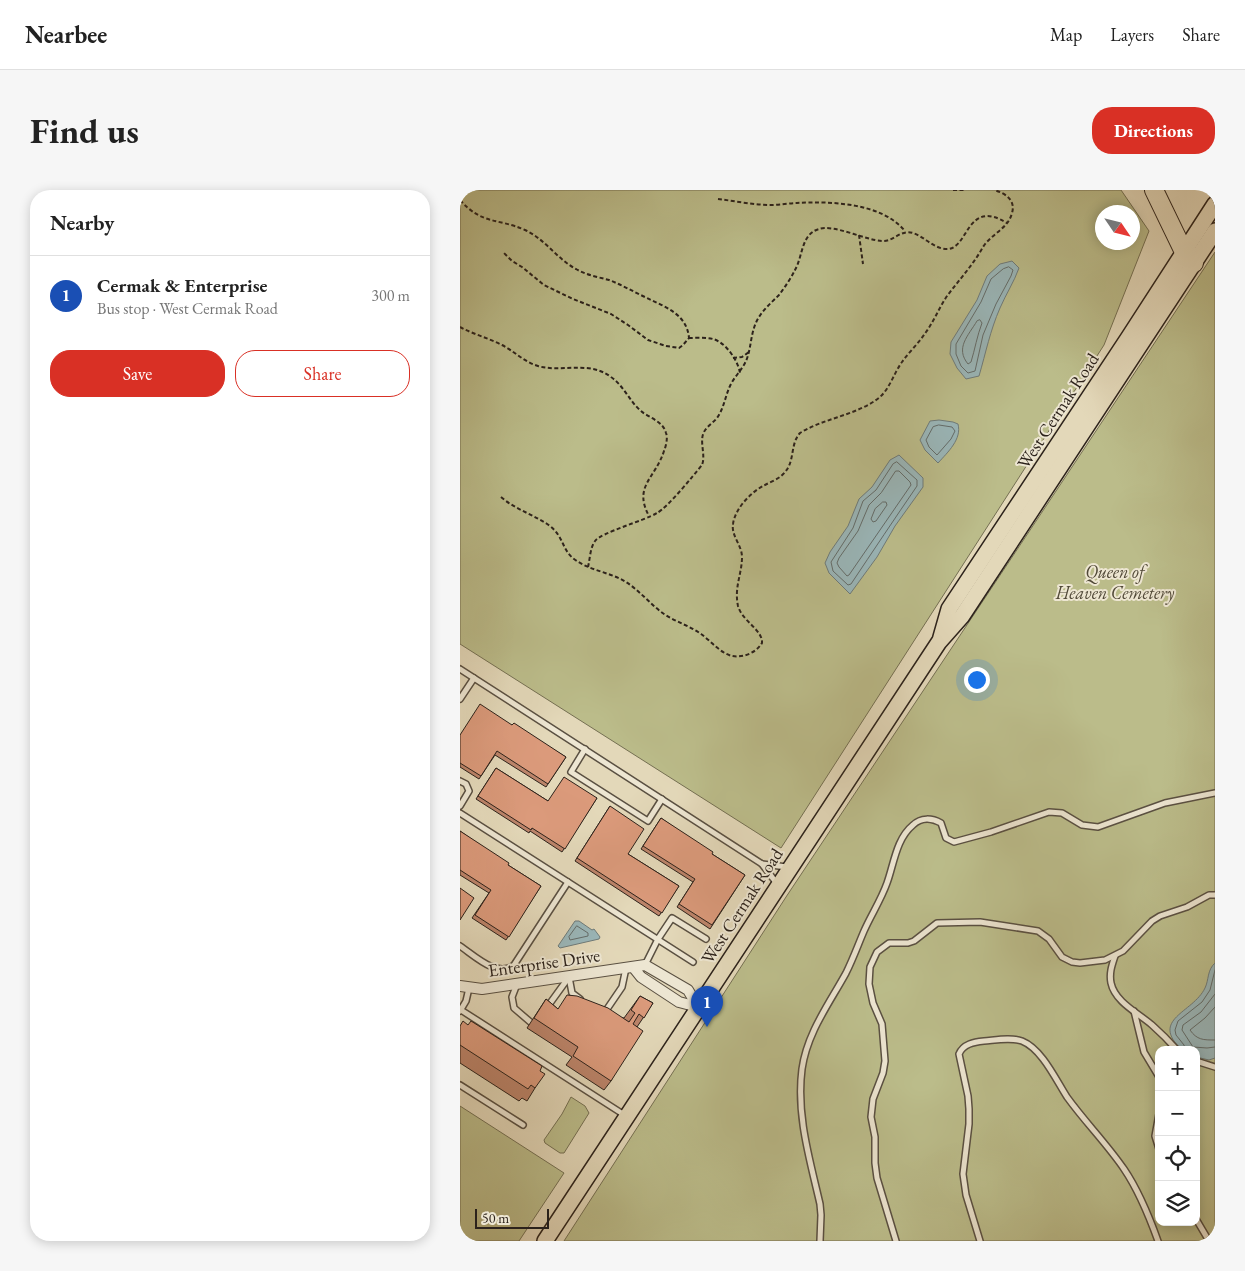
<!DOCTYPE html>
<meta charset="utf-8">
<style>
body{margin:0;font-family:"EB Garamond",serif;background:#f6f6f6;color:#222}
.controls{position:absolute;right:15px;bottom:15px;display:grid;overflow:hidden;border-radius:10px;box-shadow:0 2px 12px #0003}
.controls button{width:45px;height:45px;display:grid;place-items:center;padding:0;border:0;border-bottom:1px solid #e0e0e0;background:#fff;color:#222;font:25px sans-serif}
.compass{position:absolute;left:635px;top:15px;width:45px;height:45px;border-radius:50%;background:#fff;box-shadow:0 2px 12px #0003;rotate:125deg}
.scale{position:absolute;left:15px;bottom:12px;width:74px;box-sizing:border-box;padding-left:5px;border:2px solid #2c221b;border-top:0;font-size:14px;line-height:18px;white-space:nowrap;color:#2c221b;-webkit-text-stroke:4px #ede6d2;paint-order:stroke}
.you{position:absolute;left:516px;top:489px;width:18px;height:18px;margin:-12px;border:4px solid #fff;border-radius:50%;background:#1a73e8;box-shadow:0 0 0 8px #1a73e833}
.badge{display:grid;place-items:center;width:32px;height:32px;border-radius:50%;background:#d93025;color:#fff;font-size:16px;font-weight:700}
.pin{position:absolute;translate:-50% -41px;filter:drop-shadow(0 1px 2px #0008)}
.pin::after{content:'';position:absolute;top:26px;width:18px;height:15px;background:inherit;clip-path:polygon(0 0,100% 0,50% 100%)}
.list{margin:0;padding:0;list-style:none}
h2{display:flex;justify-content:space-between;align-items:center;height:65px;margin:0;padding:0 20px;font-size:21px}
h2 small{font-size:16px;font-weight:400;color:#767676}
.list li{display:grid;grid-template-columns:32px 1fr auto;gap:15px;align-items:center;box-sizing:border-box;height:80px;padding:0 20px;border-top:1px solid #e0e0e0}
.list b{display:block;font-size:19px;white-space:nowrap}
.list p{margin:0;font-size:16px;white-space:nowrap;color:#767676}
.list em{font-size:16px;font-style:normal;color:#767676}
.actions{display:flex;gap:10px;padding:15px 20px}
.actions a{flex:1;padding:11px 0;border:1px solid #d93025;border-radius:20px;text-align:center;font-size:18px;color:#d93025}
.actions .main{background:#d93025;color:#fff}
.icon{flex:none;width:28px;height:28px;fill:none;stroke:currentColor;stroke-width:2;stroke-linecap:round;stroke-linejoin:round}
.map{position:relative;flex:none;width:755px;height:1051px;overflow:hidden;border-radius:20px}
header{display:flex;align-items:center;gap:30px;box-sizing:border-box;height:70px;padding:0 25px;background:#fff;border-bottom:1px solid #e0e0e0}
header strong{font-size:24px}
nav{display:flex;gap:28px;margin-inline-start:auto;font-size:18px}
.intro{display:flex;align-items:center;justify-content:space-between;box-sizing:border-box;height:120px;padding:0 30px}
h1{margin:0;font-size:35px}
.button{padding:12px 22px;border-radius:20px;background:#d93025;color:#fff;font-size:18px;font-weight:700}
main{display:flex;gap:30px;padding:0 30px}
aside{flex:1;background:#fff;border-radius:20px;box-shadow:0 2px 12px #0003}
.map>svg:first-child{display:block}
</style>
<header>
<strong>Nearbee</strong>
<nav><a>Map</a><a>Layers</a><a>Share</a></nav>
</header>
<div class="intro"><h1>Find us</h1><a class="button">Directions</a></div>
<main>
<aside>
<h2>Nearby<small></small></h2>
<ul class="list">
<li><span class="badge" style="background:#1a4fb4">1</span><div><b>Cermak &amp; Enterprise</b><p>Bus stop · West Cermak Road</p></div><em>300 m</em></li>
</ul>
<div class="actions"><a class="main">Save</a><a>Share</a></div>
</aside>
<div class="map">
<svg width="755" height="1051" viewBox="0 0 755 1051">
<rect width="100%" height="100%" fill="#e3d8b9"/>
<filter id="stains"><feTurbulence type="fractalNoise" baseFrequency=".004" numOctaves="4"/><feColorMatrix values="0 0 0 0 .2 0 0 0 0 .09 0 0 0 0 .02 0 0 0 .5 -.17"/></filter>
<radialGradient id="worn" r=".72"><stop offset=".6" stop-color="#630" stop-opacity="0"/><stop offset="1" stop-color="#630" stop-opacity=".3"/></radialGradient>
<g fill="#bbbc8a" stroke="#746f52" fill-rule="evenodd">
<path d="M0,0H661L689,41L644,155L321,658L0,454ZM642,22H672V52H642Z"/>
<path d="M755,62V1051H104L326,707ZM699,860H736V1032H699Z"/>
<polygon points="111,907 125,916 129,923 104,963 100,963 85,953 84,950 102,924"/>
<polygon points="0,916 104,983 59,1051 0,1051"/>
</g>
<g fill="#9ab7ba" stroke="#6e7b7a">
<path d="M552,71L559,78C554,92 546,104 540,118C530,141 526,162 519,186L506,189L497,178L490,164L491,152L517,110L527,86L540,74Z"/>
<path d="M479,230L493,232L498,234C502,249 488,262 478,273L465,260L460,250L470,231Z"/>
<polygon points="439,265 463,288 463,297 435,336 417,367 390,404 369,383 365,373 370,362 388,336 399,309 412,297 430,270"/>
<polygon points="115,731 119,731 132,740 134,739 140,747 139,749 100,758 98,756"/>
<path d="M755,773V868L749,870L736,867V860H722C689,829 733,823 745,798C749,790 747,780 755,773Z"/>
</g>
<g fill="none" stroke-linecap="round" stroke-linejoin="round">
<g stroke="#636c6a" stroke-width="1">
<polygon points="549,77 553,80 551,86 536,114 523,145 515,181 508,183 501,176 496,164 496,154 521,112 531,89 543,79"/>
<path d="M520,130L522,133C517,146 515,159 511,172L508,174C495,158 508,146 517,131Z"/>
<polygon points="479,235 492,237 495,241 491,249 477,265 469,257 466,250 473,237"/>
<path d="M437,272L457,290V296C435,328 413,361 391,394L388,395L373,381L371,372L393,338L403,311L416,300L433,274Z"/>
<polygon points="436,281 439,281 450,292 451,295 389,385 387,386 379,377 377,373 379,368 398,341 409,315 421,303"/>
<polygon points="423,312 426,312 427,315 416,331 413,332 411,329 415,319"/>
<polygon points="117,736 128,743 128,746 110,750 109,747"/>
<polyline points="755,804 741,822 723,835 722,840 733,857 747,858 755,857"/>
<path d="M755,817L745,828L730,840C737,850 743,850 755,850"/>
<polyline points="725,860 724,855 716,845 715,840 718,831 742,812 750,800 755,780"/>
</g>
<defs>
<g id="lane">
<polyline points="0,479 302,674 327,677"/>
<polyline points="0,509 14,488"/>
<polyline points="125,559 111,582 188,631 202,609"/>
<polyline points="0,591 6,594 9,601 0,616"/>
<polyline points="0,623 233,772"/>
<polyline points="302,674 318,695"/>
<path d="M0,756C15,766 37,788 54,775L108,692"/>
<path d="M655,766C652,775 649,783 651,793C655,812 678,823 692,835C701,843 709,851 717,860"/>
<polyline points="185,775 198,749 212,728 246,749"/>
<polyline points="109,787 112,803 120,809"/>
<polyline points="57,794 52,807 54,818 75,836"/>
<polyline points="90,819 88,816 109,787"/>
<polyline points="1,820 166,926"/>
<polyline points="0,821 6,811 9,798"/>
<polyline points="674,821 684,862 699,887"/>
<polyline points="145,822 162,797 166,778"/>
<polyline points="736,871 755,877"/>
<polyline points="0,895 63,935"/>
<polyline points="699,924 695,946 699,959"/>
<polyline points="736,1029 749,1051"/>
<path d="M360,1051L361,1025L360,1014C350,970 336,925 342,879C347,843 369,814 386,783C393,769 398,755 404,741C411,725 421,710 427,693C434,674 436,649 453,635C461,627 472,628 481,633L486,648L494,652L531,642L589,622L602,623L622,635L638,637L705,613L755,603"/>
<polyline points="436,1051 417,988 415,973 415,947 411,927 413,909 423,883 425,871 422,834 413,813 409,794 410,777 417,762 429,753 448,753 454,751 477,733 520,732 578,741 589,749 602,767 612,772 620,773 645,770 663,761 692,731 700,726 727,717 749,705 755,705"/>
<path d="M520,1051L506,1005L503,984L509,934V919L508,906L499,864C503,854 514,852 524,851C536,850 551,847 562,851C582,859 596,890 607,907C625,932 647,954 664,979C679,1001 689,1026 698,1051"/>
</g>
<g id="street">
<polyline points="173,777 181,787 219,812 238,817"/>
<polyline points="0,796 22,799 185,775 228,800 238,817"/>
</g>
<g id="primary">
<polyline points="481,447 489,419 669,147 755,14"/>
<polyline points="85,1051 479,452 502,426 755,41"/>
</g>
<polyline id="highway" points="694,0 724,62 734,73"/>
</defs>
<use href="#lane" stroke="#5a5042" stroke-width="8"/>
<use href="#street" stroke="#5a5042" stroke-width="12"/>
<use href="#primary" stroke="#2c221b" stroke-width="18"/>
<use href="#highway" stroke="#2c221b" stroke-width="20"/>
<g stroke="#2c221b" stroke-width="2" stroke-dasharray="4 2.5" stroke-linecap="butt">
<polyline points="493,0 504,0"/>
<path d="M258,9C275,11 293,15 311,15C320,15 329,13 337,13C371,11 422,13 445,41"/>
<path d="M0,10C22,35 38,28 65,40C85,49 97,69 116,79C126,85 138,87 149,90C162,95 174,102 187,108C205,117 227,124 229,148L223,155L219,158L206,156L188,150L168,135L151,124L113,109L84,95L62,77L52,71L43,62"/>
<polyline points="399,45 403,74"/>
<path d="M0,137C13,144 28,148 42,155C54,161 64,172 78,176C102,183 129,170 151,187C164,196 170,212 181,221C189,228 203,231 206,243C208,248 206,256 204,261C195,289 173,296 189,326"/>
<path d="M229,148C236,148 246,147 253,149C265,152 278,170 280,183"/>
<polyline points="273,168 282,167 289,162"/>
<path d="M41,307C56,320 75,325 90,336C104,347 102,360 114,369C130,381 150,382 166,392C180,401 191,415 204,424C216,432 230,436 241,444C251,451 260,463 272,466C283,468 296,463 302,453C303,440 282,431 278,416C274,397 282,384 282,367C282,355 271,346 273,334C275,319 290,303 303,296C310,292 320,289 325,282C335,271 330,254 340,243C364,228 398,225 420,207C430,198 434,183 442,172C449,162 459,153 466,142C474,131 479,118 487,106C499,90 513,75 523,57C531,44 548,39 552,23C556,10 545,3 534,0"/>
<path d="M128,377C130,369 130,358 135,351C140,343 186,330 197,323C208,317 233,286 242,275C246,265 239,251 244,242C247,236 253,233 257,228C264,218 265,207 270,196C274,187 282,180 286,171C292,157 290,141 299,127C304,119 312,112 319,105C325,97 331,88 335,80C343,66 341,44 359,39C374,34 405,50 422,51C434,52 440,39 453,43C465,47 474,59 487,59C509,59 506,8 547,33"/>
</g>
<use href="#lane" stroke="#ede6d2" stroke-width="5"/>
<use href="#street" stroke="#ede6d2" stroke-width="10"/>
<use href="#primary" stroke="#e3d8b9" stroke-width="15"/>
<use href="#highway" stroke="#e3d8b9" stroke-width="18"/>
</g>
<g fill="#bc846a" stroke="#2c221b">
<polygon points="52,535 106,567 86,597 35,565 19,589 0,577 0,545"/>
<polygon points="36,578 88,611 137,608 102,662 70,641 69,643 16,609"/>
<polygon points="150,616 168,664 219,696 199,726 115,671"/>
<polygon points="201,628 252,664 285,685 250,739 217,717 233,692 181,659"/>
<polygon points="0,641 48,675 81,696 46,750 12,728 29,703 0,685"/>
<polygon points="180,806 193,813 177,837 151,891 144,900 106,875 112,867 67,838 86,809 98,819 164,828"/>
<polygon points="0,836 80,881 75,898 67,911 62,908 59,911 0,873"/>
</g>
<g fill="#db9a7b" stroke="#2c221b">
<polygon points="20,514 52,535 54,533 106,567 88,594 37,561 21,586 0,573 0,545"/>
<polygon points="36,578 88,611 104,587 137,608 105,659 72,638 71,640 18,606"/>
<polygon points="150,616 184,639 168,664 219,696 202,723 117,668"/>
<polygon points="201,628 253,662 252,664 285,685 252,735 219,714 235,689 183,656"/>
<polygon points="0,641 49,673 48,675 81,696 49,747 15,725 31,700 0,680"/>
<polygon points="0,698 14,708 0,730"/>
<polygon points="107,805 117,806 148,818 169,832 175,823 171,820 180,806 193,813 184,828 179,824 173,834 183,841 151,891 113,866 118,857 74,828 86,809 98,819"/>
<polygon points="3,831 8,835 11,831 82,876 80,881 85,884 75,898 71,895 68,899 0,855 0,836"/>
</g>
<g text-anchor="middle" stroke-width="4" stroke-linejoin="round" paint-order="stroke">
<g font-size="18" fill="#2c221b" stroke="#ede6d2">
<text transform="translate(598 221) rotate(-57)" y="6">West Cermak Road</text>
<text transform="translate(282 716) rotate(-57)" y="6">West Cermak Road</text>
<text transform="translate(84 773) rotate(-8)" y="6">Enterprise Drive</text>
</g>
<g font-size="18" font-style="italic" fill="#504837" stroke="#ede6d2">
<text x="655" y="388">Queen of<tspan x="655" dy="21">Heaven Cemetery</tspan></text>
</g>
</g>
<rect width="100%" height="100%" filter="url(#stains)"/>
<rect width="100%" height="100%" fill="url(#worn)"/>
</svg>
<div class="controls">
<button>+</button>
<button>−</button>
<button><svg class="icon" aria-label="locate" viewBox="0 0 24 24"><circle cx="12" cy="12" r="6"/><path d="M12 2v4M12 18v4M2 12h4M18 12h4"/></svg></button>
<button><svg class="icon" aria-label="layers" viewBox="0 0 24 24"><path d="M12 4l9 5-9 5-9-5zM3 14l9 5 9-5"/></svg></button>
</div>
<svg class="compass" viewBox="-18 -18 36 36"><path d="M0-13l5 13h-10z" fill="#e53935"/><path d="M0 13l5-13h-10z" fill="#767676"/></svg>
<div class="scale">50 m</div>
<div class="you"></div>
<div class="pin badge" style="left:247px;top:837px;background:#1a4fb4">1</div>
</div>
</main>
